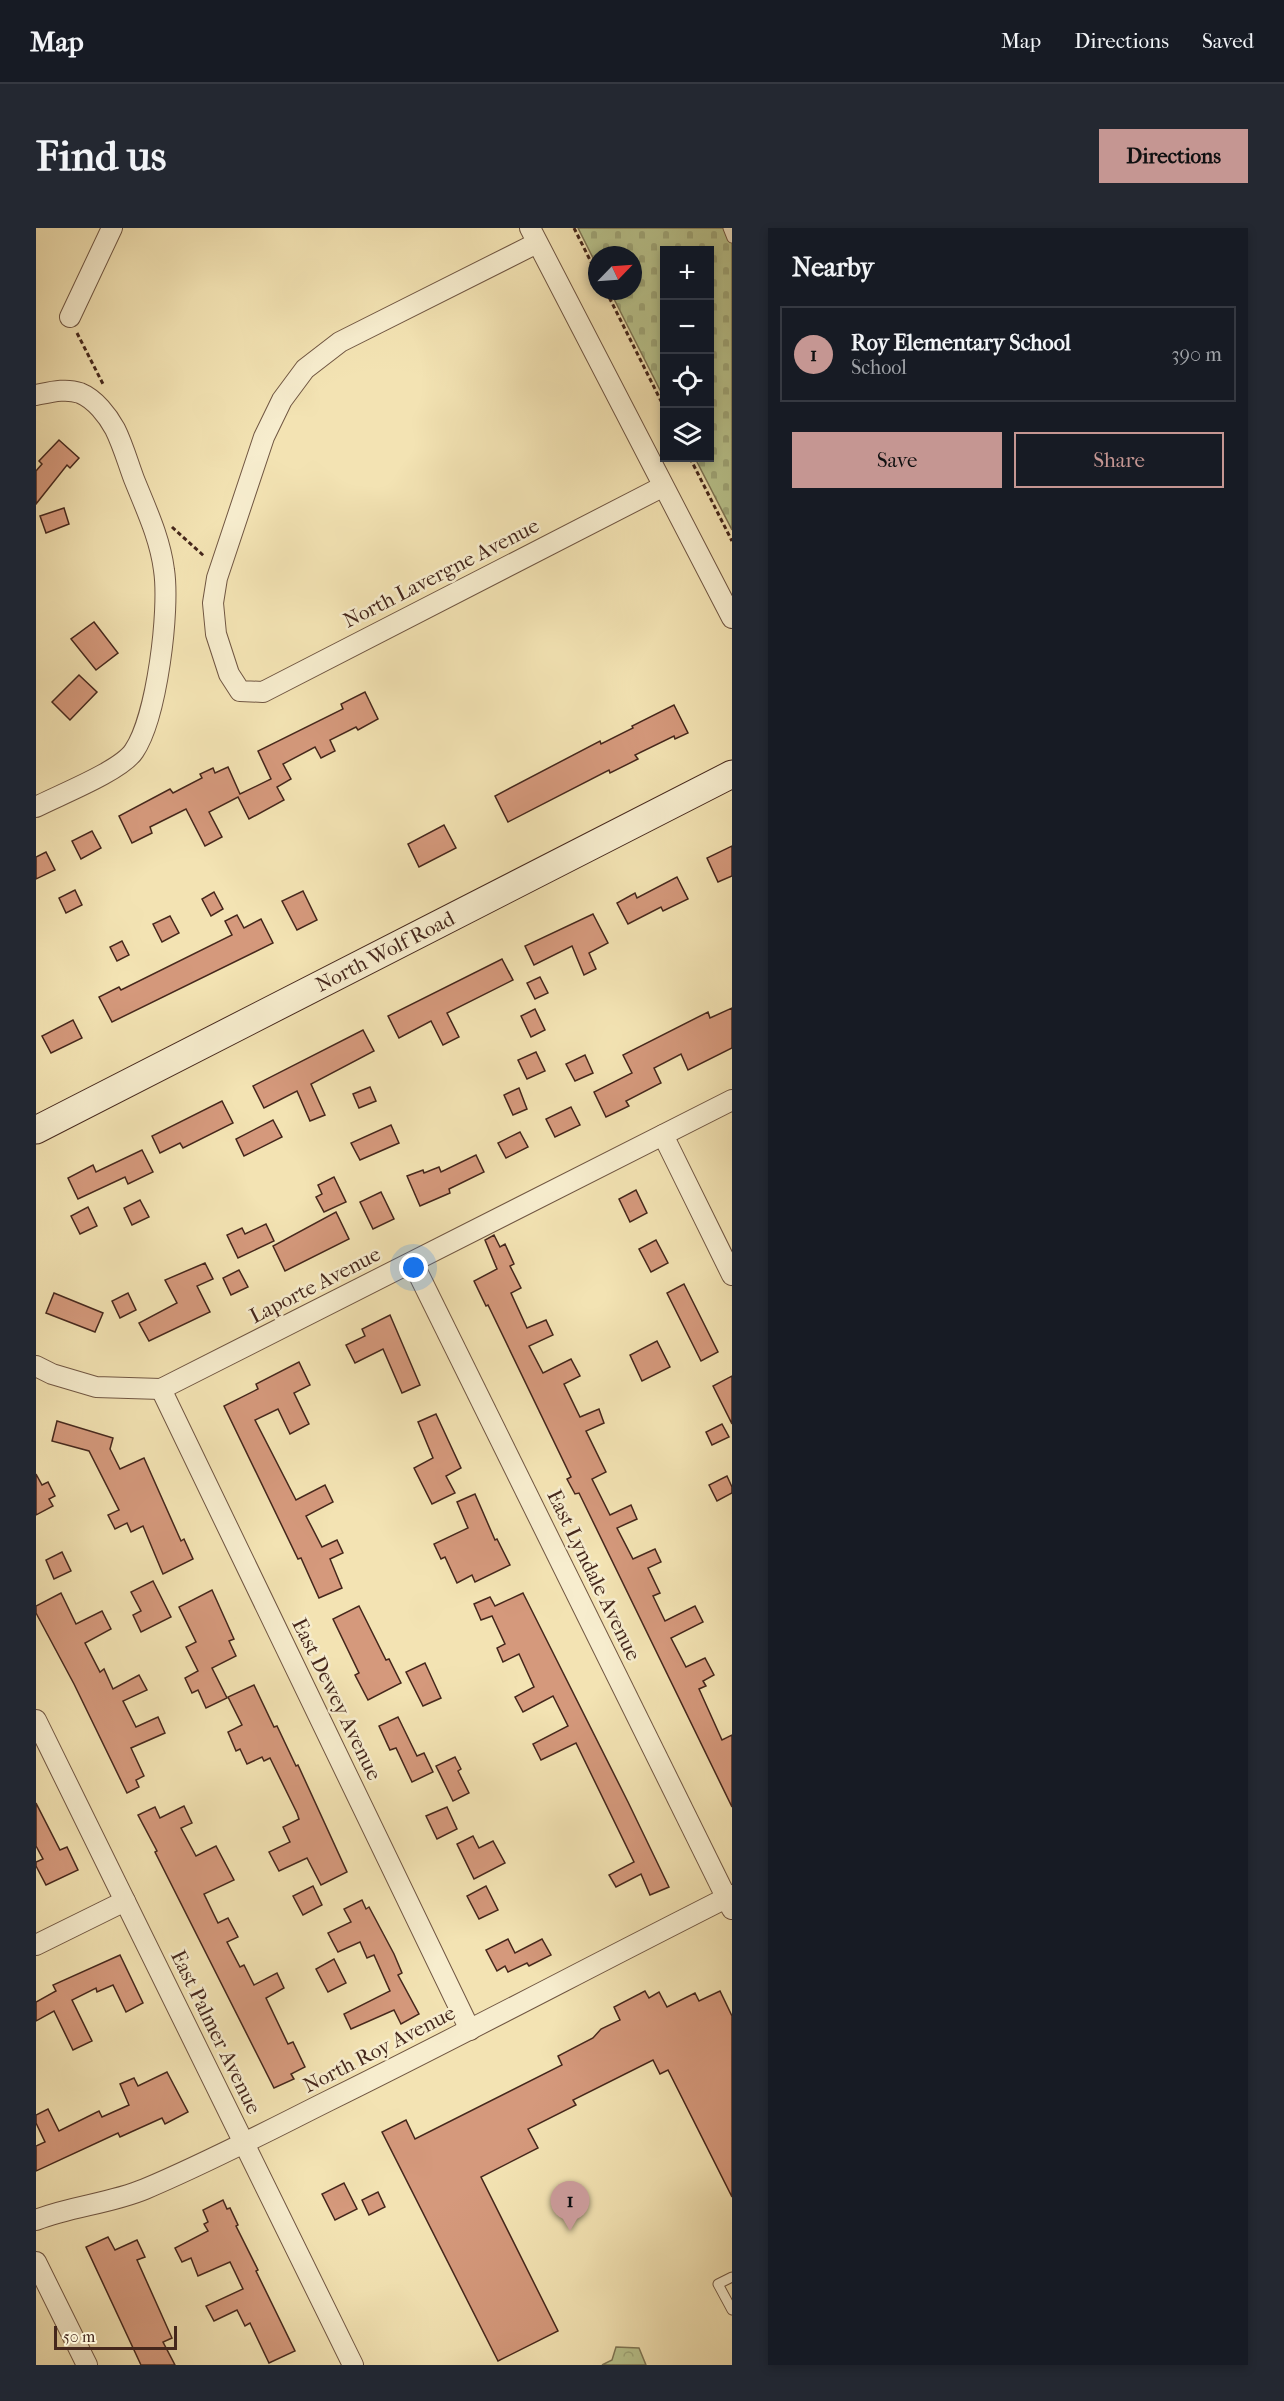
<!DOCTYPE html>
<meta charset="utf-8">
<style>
body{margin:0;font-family:"IM FELL French Canon",serif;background:#242831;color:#f1f3f6}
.controls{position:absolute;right:18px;top:18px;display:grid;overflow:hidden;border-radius:0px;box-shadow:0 3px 9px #0003}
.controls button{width:54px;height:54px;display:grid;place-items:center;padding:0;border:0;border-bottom:2px solid #363941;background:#171b24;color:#f1f3f6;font:30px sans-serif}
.compass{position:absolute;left:552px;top:18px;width:54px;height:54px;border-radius:50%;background:#171b24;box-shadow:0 3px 9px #0003;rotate:65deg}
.scale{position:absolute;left:18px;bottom:15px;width:123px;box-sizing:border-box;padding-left:6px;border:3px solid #45271c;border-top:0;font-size:16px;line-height:21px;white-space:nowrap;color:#45271c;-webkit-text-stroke:4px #f7edce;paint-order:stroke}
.you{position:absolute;left:378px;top:1040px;width:21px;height:21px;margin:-15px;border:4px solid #fff;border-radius:50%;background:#1a73e8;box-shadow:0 0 0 9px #1a73e833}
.badge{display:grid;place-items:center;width:39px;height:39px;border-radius:50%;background:#c59692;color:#111;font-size:20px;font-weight:700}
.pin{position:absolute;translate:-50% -50px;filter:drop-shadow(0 2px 3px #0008)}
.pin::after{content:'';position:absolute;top:32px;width:21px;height:18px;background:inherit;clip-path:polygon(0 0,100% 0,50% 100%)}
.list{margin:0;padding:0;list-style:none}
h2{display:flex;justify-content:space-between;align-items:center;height:78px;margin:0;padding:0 24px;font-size:26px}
h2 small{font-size:20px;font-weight:400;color:#9ea1a6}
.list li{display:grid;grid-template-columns:39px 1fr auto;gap:18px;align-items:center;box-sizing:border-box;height:96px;margin:0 12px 12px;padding:0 12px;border:2px solid #363941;border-radius:0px}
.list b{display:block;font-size:22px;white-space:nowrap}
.list p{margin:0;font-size:20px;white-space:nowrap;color:#9ea1a6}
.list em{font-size:20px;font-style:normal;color:#9ea1a6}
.actions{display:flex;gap:12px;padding:18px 24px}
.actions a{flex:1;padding:14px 0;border:2px solid #c59692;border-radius:0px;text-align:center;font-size:21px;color:#c59692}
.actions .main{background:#c59692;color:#111}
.icon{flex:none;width:33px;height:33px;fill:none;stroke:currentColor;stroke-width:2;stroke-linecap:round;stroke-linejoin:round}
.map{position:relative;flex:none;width:696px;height:2137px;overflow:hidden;border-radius:0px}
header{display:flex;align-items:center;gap:36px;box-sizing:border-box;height:84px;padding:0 30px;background:#171b24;border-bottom:2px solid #363941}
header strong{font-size:28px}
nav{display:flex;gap:33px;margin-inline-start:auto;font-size:21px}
.intro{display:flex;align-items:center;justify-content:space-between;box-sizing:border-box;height:144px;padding:0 36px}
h1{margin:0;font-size:42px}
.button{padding:15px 27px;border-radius:0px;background:#c59692;color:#111;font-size:21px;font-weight:700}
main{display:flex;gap:36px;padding:0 36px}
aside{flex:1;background:#171b24;border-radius:0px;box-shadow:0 3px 9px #0003}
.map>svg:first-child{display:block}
</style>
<header>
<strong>Map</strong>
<nav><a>Map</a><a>Directions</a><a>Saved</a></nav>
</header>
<div class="intro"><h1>Find us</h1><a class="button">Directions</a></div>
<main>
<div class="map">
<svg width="696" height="2137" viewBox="0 0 696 2137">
<defs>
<pattern id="forest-crowns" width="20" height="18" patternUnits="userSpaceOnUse" patternTransform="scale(1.5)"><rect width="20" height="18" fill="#b9c48e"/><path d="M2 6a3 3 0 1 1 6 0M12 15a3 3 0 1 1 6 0" fill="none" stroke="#a0a87a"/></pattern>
<pattern id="cemetery-stones" width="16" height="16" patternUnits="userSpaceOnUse" patternTransform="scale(1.5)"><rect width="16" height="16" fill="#b9c48e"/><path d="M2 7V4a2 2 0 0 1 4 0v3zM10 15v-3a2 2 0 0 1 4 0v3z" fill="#a0a87a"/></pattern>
</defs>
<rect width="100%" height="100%" fill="#f3e3b3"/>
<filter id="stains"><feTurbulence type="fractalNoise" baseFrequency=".00333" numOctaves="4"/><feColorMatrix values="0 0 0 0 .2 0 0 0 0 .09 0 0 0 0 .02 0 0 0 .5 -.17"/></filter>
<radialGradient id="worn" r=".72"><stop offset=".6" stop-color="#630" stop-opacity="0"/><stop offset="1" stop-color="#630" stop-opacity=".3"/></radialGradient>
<polygon fill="url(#forest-crowns)" stroke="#7f7655" stroke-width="1.5" points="580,2119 603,2120 610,2137 566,2137 576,2132"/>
<polygon fill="url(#cemetery-stones)" stroke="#7f7655" stroke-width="1.5" points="542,0 696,0 696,302 659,230 674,230 674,22 628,22 628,170 574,63 597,63 597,27 561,27 561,38"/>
<g fill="#d5997c" stroke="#45271c" stroke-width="1.5">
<polygon points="23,212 43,230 34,240 31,237 0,276 0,243 6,236 3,233"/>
<polygon points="28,280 33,296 10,305 4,288"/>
<polygon points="58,394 82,425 60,442 35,411"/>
<polygon points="43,447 61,464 34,492 16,474"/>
<polygon points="329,464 342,491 322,502 320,499 294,512 299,523 285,530 279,519 247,536 255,551 241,559 248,572 213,591 202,569 173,584 186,609 169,618 150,581 114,599 116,605 96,615 83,588 134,561 137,565 166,550 164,546 177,540 179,545 192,539 204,566 235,551 222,523 307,481 305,476"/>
<polygon points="638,477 652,505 639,511 638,508 599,527 602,531 574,545 573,542 472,594 459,568 564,513 565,516 597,500 596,498"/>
<polygon points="408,597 420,620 383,639 372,616"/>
<polygon points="56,603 65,620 45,631 36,613"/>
<polygon points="696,618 696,648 682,654 671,630"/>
<polygon points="10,624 19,642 0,651 0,629"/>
<polygon points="641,649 652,671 627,683 625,679 592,696 581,675 599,665 601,670"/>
<polygon points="39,662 46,677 30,685 23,670"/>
<polygon points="267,663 281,692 261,702 246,673"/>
<polygon points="178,664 187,681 175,688 166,671"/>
<polygon points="557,686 572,715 553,725 560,741 548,747 536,718 498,737 489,718"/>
<polygon points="201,687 208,700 225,691 237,715 76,794 63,769 83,759 85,762 196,707 189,693"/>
<polygon points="134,688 143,705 126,714 117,696"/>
<polygon points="86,713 93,727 81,733 74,719"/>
<polygon points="466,731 477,752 411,785 423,809 407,817 395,793 363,810 352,788"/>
<polygon points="504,749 512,765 499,771 491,755"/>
<polygon points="696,780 696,820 652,842 645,826 618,840 625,855 590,873 593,878 570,889 558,864 596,845 587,827 672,784 674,790"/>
<polygon points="499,781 509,802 495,809 485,788"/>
<polygon points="37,792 46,810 15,825 6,808"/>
<polygon points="327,802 338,823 275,856 289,887 274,893 261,863 228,880 217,858"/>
<polygon points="500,824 509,843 491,851 482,832"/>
<polygon points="549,827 557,845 539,853 530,836"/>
<polygon points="334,859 340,873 323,880 317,866"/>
<polygon points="483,860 491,881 477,887 468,867"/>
<polygon points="186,873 197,895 147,920 144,915 124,925 116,908"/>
<polygon points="535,879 544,897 519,909 510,891"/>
<polygon points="237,892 246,909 208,928 200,911"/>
<polygon points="355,897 363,915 324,932 315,915"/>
<polygon points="484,904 492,919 470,930 462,915"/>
<polygon points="106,922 117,944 92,956 89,949 42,971 32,950 57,937 60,944"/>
<polygon points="440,927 448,944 413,961 414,965 384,978 371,948 387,942 388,945 403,939 405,944"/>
<polygon points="298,949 310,974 288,984 280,969 286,966 282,957"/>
<polygon points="600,962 611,985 594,994 583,971"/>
<polygon points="345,964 358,991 337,1001 324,974"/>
<polygon points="104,972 113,989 96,997 88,980"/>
<polygon points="52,979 61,998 44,1006 35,988"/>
<polygon points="300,984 313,1011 249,1043 237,1018"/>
<polygon points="230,996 238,1013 202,1030 191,1007 206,1000 209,1006"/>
<polygon points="458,1007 464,1019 469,1016 478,1036 474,1038 485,1060 475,1065 491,1100 510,1092 517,1107 493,1118 507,1145 535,1131 544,1148 528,1156 544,1189 563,1181 568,1195 550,1203 570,1244 556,1251 574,1287 595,1277 601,1291 581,1300 597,1331 619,1321 625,1334 612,1340 624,1365 617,1368 629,1393 659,1378 667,1394 635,1410 650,1439 669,1430 678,1447 667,1453 670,1458 663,1461 686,1512 696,1507 696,1579 543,1265 539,1266 531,1251 535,1249 452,1077 450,1078 438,1053 461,1041 449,1012"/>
<polygon points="620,1012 632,1035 615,1044 603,1021"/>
<polygon points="169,1035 177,1051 161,1058 174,1084 113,1113 103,1095 141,1075 129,1052"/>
<polygon points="203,1042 212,1059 195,1067 187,1050"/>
<polygon points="648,1056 682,1124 665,1133 631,1065"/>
<polygon points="18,1065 67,1085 59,1104 10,1085"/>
<polygon points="92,1065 100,1082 84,1090 76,1073"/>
<polygon points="354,1087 384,1157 366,1165 347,1121 319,1135 310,1117 329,1108 326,1101"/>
<polygon points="621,1113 634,1139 606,1153 594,1127"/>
<polygon points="263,1134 274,1157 258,1165 273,1196 254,1206 242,1181 219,1192 260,1272 289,1257 297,1274 270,1288 286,1319 301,1312 307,1325 294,1331 306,1360 283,1370 265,1330 262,1331 188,1178 222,1161 220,1156"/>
<polygon points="696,1148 696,1196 677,1158"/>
<polygon points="400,1186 425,1240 410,1248 419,1265 396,1276 378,1240 397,1230 382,1194"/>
<polygon points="21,1193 77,1210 74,1221 84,1241 108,1230 145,1313 148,1311 157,1331 127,1346 107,1298 95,1304 91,1295 79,1301 72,1287 83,1282 53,1223 16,1213"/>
<polygon points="686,1196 693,1209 676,1217 670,1204"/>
<polygon points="0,1246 6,1257 12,1254 19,1268 13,1271 17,1278 0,1287"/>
<polygon points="691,1248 696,1259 696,1265 681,1273 673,1257"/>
<polygon points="439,1266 459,1312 461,1311 474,1337 439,1354 436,1347 421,1355 409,1329 405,1331 398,1316 432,1300 421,1274"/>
<polygon points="26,1324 35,1343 18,1351 10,1332"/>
<polygon points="117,1353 135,1389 105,1404 97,1387 105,1383 95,1364"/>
<polygon points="176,1362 198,1411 193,1413 200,1428 176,1440 191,1470 170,1480 162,1462 156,1465 149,1450 162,1443 150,1419 160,1414 143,1379"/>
<polygon points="25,1365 40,1396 66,1383 75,1401 49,1415 64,1444 68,1441 77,1461 103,1447 111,1462 87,1473 100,1499 122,1489 129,1505 95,1520 108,1548 100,1552 103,1559 91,1565 38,1456 0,1385 0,1378"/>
<polygon points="487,1365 592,1574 633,1659 614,1667 605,1646 580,1659 573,1647 598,1634 540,1515 505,1532 497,1516 532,1498 517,1468 487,1484 479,1469 498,1459 483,1426 467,1434 461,1420 469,1416 456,1388 445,1392 438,1376 454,1369 459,1378"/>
<polygon points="323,1378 350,1432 353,1431 365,1455 332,1472 319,1447 323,1445 297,1391"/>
<polygon points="389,1435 405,1470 387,1478 370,1444"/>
<polygon points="218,1457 238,1499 241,1498 260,1538 262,1537 311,1644 285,1657 271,1630 243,1643 233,1624 254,1614 247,1599 263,1591 261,1585 234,1530 228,1533 226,1529 211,1536 204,1521 200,1523 192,1504 206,1497 192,1469"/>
<polygon points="362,1489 381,1528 388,1525 397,1544 376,1554 360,1520 354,1522 343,1498"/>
<polygon points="419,1529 425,1541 422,1543 433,1565 417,1573 400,1538"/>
<polygon points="0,1575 24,1622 31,1619 42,1642 10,1657 0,1638 0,1634 7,1631 0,1618"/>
<polygon points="148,1578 156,1595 145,1600 160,1628 180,1618 198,1652 168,1666 182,1695 192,1690 202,1709 191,1714 204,1739 208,1737 218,1757 241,1745 248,1760 230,1770 252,1816 257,1814 269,1839 255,1846 258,1851 238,1860 119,1624 121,1623 102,1587 119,1579 124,1590"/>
<polygon points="411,1579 421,1601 401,1611 390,1588"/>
<polygon points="437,1608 443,1620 457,1613 469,1635 438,1651 421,1616"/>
<polygon points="277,1658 286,1677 267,1687 257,1668"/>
<polygon points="450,1658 462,1682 443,1691 431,1668"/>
<polygon points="326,1672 330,1681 333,1679 358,1726 366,1745 362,1747 383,1786 365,1796 358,1782 315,1801 308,1786 354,1763 338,1727 331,1730 324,1714 302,1724 292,1705 315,1694 308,1681"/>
<polygon points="472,1711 479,1725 506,1711 515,1727 493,1738 491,1735 472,1744 469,1738 461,1743 450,1722"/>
<polygon points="84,1727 107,1775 90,1784 77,1757 61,1764 60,1760 36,1772 56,1813 37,1822 18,1783 0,1793 0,1774 20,1763 17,1757"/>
<polygon points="298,1731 310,1755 292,1764 280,1741"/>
<polygon points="609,1763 613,1770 623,1764 631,1779 659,1765 663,1773 684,1763 696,1788 696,1969 632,1842 624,1846 617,1832 537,1872 540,1877 492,1901 502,1920 445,1949 522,2103 462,2133 346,1904 370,1892 379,1911 526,1837 522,1828 557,1810 565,1801 584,1792 578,1779"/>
<polygon points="131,1844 152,1884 129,1896 126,1890 84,1909 82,1905 0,1943 0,1918 9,1914 0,1895 0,1887 12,1881 23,1903 63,1883 66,1889 93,1877 84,1856 98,1850 102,1858"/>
<polygon points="308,1955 321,1981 299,1992 286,1966"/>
<polygon points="342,1964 349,1979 333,1987 326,1972"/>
<polygon points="187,1972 191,1981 194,1980 202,1997 200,1998 222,2042 220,2043 259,2123 233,2135 214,2095 209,2098 201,2082 178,2093 170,2078 207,2061 194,2034 162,2048 155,2030 146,2034 139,2020 172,2003 168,1996 172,1994 167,1982"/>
<polygon points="72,2009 79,2022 101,2012 109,2029 101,2032 136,2110 127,2114 139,2137 105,2137 50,2019"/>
</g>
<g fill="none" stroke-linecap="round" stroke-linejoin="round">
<defs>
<g id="service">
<polyline points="692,0 696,10"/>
<polyline points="696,2049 682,2056 696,2082"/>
</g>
<g id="minor">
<polyline points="494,0 696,390"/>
<polyline points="501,15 304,114 269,141 246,172 228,209 181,350 177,375 180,406 193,446 204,463 227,464 626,259"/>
<polyline points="34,89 76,0"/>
<path d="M0,167C15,164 30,160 44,165C59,171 72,188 79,201C87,217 92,235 98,251C110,281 124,310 128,342C134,382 121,489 98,523C85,543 23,567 0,579"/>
<polyline points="627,907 696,1047"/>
<polyline points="377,1035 696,1681"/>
<polyline points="0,1138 16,1146 60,1159 125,1161 696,872"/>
<polyline points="125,1161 434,1802"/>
<polyline points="0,1492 317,2137"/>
<polyline points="0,1717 89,1673"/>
<path d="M0,1992C35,1978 73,1976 109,1961C171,1935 232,1903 292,1873C428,1806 561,1735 696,1667"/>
<polyline points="0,2034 51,2137"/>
</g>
<g id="secondary">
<path id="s1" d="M0,902L696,546"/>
</g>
</defs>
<use href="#service" stroke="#705642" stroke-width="11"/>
<use href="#minor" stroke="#705642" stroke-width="22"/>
<use href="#secondary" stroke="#45271c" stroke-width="29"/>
<g stroke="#45271c" stroke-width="3" stroke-dasharray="4.5 3" stroke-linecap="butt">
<polyline points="538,0 561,46"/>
<polyline points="570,63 628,179"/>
<polyline points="41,105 68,158"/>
<polyline points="654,230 696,313"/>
<polyline points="136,299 169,329"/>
</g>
<use href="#service" stroke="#f7edce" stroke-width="9"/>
<use href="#minor" stroke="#f7edce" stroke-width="20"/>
<use href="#secondary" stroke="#f7edce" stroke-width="27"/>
</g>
<g text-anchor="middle" stroke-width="5" stroke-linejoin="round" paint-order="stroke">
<g font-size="21" fill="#45271c" stroke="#f7edce">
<text transform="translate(405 345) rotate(-27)" y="7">North Lavergne Avenue</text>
<text dy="7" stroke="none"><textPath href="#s1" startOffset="392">North Wolf Road</textPath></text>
<text transform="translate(279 1057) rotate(-27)" y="7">Laporte Avenue</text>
<text transform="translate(558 1347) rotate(64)" y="7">East Lyndale Avenue</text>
<text transform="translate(301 1471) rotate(64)" y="7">East Dewey Avenue</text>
<text transform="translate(180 1804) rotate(64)" y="7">East Palmer Avenue</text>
<text transform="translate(343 1821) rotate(-27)" y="7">North Roy Avenue</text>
</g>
</g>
<rect width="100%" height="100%" filter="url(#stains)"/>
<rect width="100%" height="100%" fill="url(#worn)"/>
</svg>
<div class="controls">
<button>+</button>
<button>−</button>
<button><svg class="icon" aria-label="locate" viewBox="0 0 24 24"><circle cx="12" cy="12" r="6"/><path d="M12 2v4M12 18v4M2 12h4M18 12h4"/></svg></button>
<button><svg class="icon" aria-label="layers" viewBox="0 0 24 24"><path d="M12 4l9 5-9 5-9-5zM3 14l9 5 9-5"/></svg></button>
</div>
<svg class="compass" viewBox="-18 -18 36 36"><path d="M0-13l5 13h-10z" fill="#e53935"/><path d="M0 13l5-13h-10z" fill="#9ea1a6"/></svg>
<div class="scale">50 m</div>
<div class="you"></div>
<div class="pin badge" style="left:534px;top:2003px">1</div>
</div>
<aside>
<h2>Nearby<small></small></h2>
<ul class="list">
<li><span class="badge">1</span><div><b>Roy Elementary School</b><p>School</p></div><em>390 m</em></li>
</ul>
<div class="actions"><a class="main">Save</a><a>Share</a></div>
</aside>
</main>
